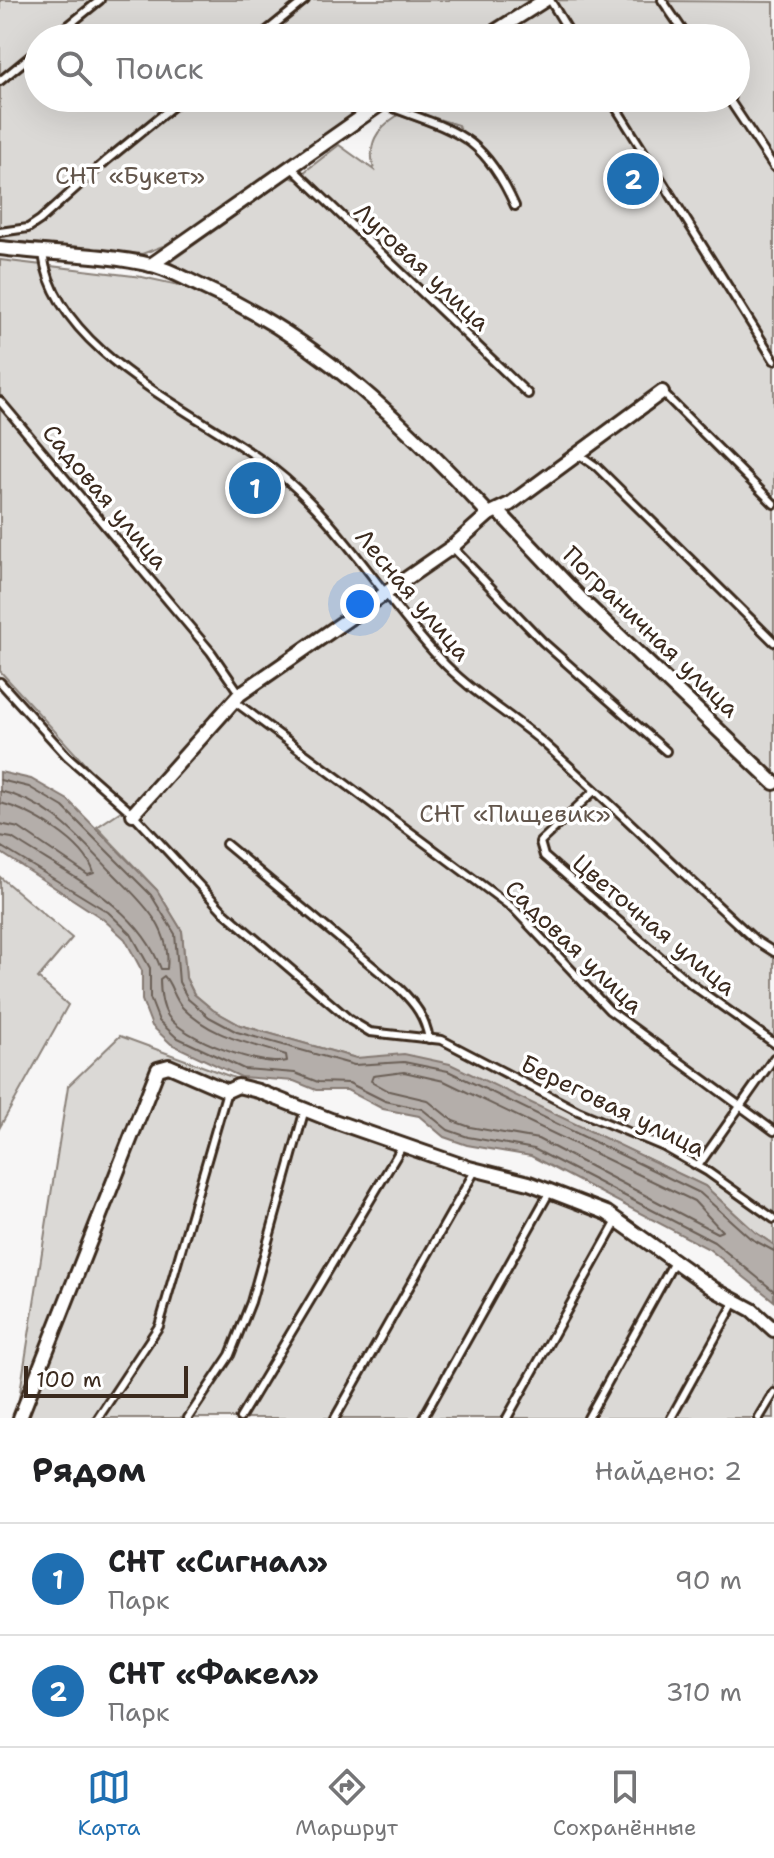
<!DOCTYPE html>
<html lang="ru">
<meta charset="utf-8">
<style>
body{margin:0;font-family:"Shantell Sans",sans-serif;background:#f6f6f6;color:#202124}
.scale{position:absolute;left:24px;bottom:20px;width:164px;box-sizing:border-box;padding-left:8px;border:4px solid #3b2a1e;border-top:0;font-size:22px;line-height:28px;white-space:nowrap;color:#3b2a1e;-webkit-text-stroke:6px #fff;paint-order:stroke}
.you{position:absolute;left:360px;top:604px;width:28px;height:28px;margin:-20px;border:6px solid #fff;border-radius:50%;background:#1a73e8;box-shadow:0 0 0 12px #1a73e833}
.badge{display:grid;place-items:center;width:52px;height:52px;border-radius:50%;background:#1f6fb2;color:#fff;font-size:26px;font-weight:700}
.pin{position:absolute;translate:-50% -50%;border:4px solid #fff;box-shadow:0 2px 8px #0006}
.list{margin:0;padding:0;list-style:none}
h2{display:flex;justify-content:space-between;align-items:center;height:104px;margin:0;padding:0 32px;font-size:34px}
h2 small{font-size:26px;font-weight:400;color:#757577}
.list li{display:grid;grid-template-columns:52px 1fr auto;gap:24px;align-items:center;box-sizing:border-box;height:112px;padding:0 32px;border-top:2px solid #e0e0e0}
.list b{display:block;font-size:30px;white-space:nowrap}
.list p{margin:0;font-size:26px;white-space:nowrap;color:#757577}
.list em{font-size:26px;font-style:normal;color:#757577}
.icon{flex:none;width:44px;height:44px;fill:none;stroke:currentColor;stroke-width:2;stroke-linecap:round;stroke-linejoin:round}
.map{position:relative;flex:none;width:774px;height:1418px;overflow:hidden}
.search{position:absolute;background:#fff;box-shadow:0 8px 32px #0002;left:24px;right:24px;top:24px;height:88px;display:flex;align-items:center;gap:20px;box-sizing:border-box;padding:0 28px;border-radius:44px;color:#757577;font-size:30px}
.sheet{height:328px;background:#fff}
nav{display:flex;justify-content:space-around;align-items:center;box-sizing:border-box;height:112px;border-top:2px solid #e0e0e0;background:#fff;font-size:22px;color:#757577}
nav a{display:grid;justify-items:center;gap:4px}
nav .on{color:#1f6fb2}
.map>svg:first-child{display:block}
</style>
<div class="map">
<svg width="774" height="1418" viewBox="0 0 774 1418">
<rect width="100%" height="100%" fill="#f7f6f6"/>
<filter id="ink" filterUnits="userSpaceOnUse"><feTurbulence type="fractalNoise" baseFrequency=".0125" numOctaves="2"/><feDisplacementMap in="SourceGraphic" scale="16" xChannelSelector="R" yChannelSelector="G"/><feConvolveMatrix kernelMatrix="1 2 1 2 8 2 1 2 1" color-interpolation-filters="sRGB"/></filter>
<g filter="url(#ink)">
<g fill="#dbd9d6" stroke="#8b827a" stroke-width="2">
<polygon points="0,0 530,0 469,38 38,38 38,98 375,98 199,225 163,246 142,254 0,240"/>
<path d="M551,0L774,2V1245L755,1232L705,1186L532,1104L373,1058H356L240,1025L213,1010L194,994L186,978L182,931L157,890L97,827L130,805L103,784L0,671V260L142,277L183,286L191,276L170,262L290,177L295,179L339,145L374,170C367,144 376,129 398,115L444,131L471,147L458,125L403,108L397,98H736V38H489Z"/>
<polygon points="0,877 72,938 38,978 68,1005 0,1127"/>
<polygon points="120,1036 456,1159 600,1205 774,1318 774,1418 16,1418 68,1086"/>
</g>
<polygon fill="#b4aeaa" stroke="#847972" stroke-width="2" points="0,772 31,779 68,800 157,890 182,931 186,978 194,994 213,1010 240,1025 356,1058 404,1054 450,1064 705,1186 755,1232 774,1245 774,1301 709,1249 531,1156 467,1145 444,1137 419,1116 383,1109 347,1090 316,1090 294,1081 241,1077 171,1044 152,1026 142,1000 142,971 125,939 103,919 0,852"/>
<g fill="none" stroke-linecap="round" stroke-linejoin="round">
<g stroke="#6b5f56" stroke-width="2">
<polyline points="0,780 29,787 63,807 151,895 175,934 179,982 188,999 209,1017 237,1032 354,1065 404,1062 448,1071 700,1193 750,1238 774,1251"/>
<path d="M0,791C51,803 77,836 112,872C139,900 172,926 167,969H161C138,905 66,874 12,838L0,836"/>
<path d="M0,803C30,810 85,842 94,873L88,875L19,828L0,824"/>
<polyline points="0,846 108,912 131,934 150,968 150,998 159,1021 176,1037 244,1069 295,1073 318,1082 349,1083 385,1101 422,1109 448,1130 468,1137 534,1149 714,1242 774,1291"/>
<path d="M164,976C172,984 174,999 183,1008C213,1038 248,1042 286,1055L287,1061C262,1068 182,1038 168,1016C161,1005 160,992 160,979Z"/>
<polygon points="404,1072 444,1081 694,1201 722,1231 717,1233 538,1139 470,1127 453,1121 427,1100 389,1091 371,1081 373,1076"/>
</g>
<defs>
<g id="lane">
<polyline points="550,0 573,38"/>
<polyline points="662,0 688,38"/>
<polyline points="53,38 100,0"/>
<polyline points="258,38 305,0"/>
<polyline points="0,81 38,50"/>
<polyline points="610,98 774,360"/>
<polyline points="728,98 774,167"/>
<path d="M380,103C452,131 481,130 515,206"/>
<polyline points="291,167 528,394"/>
<polyline points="0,232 28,228 40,220 107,160 183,98"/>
<path d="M43,254C56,354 199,412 271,467C339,519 381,596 439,658C470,692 512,715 547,746C617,809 685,876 755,940L774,952"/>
<polyline points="662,392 774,504"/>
<polyline points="0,401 211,652 240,694"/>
<polyline points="577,453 597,467 774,642"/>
<polyline points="452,547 543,642 666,751"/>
<polyline points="0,682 67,756 133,814 224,912 350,1020 370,1032 442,1040 578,1111 664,1147 708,1172 774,1219"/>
<polyline points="234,701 514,909 609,1010 774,1131"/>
<polyline points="593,792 540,842 544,856 691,984 774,1043"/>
<path d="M226,844L400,989C416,1005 425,1017 429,1039"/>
<polyline points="698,1166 774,1058"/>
<polyline points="98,1418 159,1326 227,1091"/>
<polyline points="188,1418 230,1355 251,1302 305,1109"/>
<polyline points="240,1418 403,1145"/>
<polyline points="335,1418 476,1169"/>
<polyline points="423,1418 550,1191"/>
<polyline points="507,1418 617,1221"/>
<polyline points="588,1418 674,1262"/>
<polyline points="671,1418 735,1302"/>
<polyline points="759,1418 774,1393"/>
</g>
<g id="street">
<polyline points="485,38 545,0"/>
<path d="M0,248C47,254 106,254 151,265C170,269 189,281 207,289C320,340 405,424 489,514"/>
<polyline points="151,265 389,98"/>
<polyline points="499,512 583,601 774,783"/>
<polyline points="133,814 240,694 452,547 489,514 510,504 662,392"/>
<polyline points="20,1418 158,1069 169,1066 227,1091 238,1086 258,1091 331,1120 469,1168 529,1183 607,1213 715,1290 752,1310 774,1330"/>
</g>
</defs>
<use href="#lane" stroke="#3b2a1e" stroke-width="12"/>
<use href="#street" stroke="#3b2a1e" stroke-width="18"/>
<use href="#lane" stroke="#fff" stroke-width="6"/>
<use href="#street" stroke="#fff" stroke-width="12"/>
</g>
</g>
<g text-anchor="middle" stroke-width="7" stroke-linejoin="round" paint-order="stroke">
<g font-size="24" fill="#63564c" stroke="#fff">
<text x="130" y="184">СНТ «Букет»</text>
<text x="515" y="822">СНТ «Пищевик»</text>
</g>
<g font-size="24" fill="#3b2a1e" stroke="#fff">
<text transform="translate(422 267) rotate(43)" y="8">Луговая улица</text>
<text transform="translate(105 497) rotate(50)" y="8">Садовая улица</text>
<text transform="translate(413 595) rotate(50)" y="8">Лесная улица</text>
<text transform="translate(651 632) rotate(44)" y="8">Пограничная улица</text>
<text transform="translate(654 925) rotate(40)" y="8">Цветочная улица</text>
<text transform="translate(574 947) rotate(44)" y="8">Садовая улица</text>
<text transform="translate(613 1106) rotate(26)" y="8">Береговая улица</text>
</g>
</g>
</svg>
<div class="scale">100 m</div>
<div class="you"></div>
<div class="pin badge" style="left:255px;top:488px">1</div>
<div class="pin badge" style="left:633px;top:179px">2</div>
<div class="search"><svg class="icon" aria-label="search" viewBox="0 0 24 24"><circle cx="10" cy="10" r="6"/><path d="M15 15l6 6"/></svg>Поиск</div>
</div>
<section class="sheet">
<h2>Рядом<small>Найдено: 2</small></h2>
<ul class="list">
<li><span class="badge">1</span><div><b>СНТ «Сигнал»</b><p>Парк</p></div><em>90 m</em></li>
<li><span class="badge">2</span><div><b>СНТ «Факел»</b><p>Парк</p></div><em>310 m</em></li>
</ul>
</section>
<nav>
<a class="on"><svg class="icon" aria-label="map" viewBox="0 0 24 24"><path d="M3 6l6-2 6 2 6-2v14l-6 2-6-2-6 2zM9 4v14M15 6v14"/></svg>Карта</a>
<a><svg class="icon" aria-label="directions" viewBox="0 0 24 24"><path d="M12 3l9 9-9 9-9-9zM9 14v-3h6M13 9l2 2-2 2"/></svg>Маршрут</a>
<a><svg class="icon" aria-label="saved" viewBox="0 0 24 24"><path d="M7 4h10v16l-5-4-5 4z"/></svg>Сохранённые</a>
</nav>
